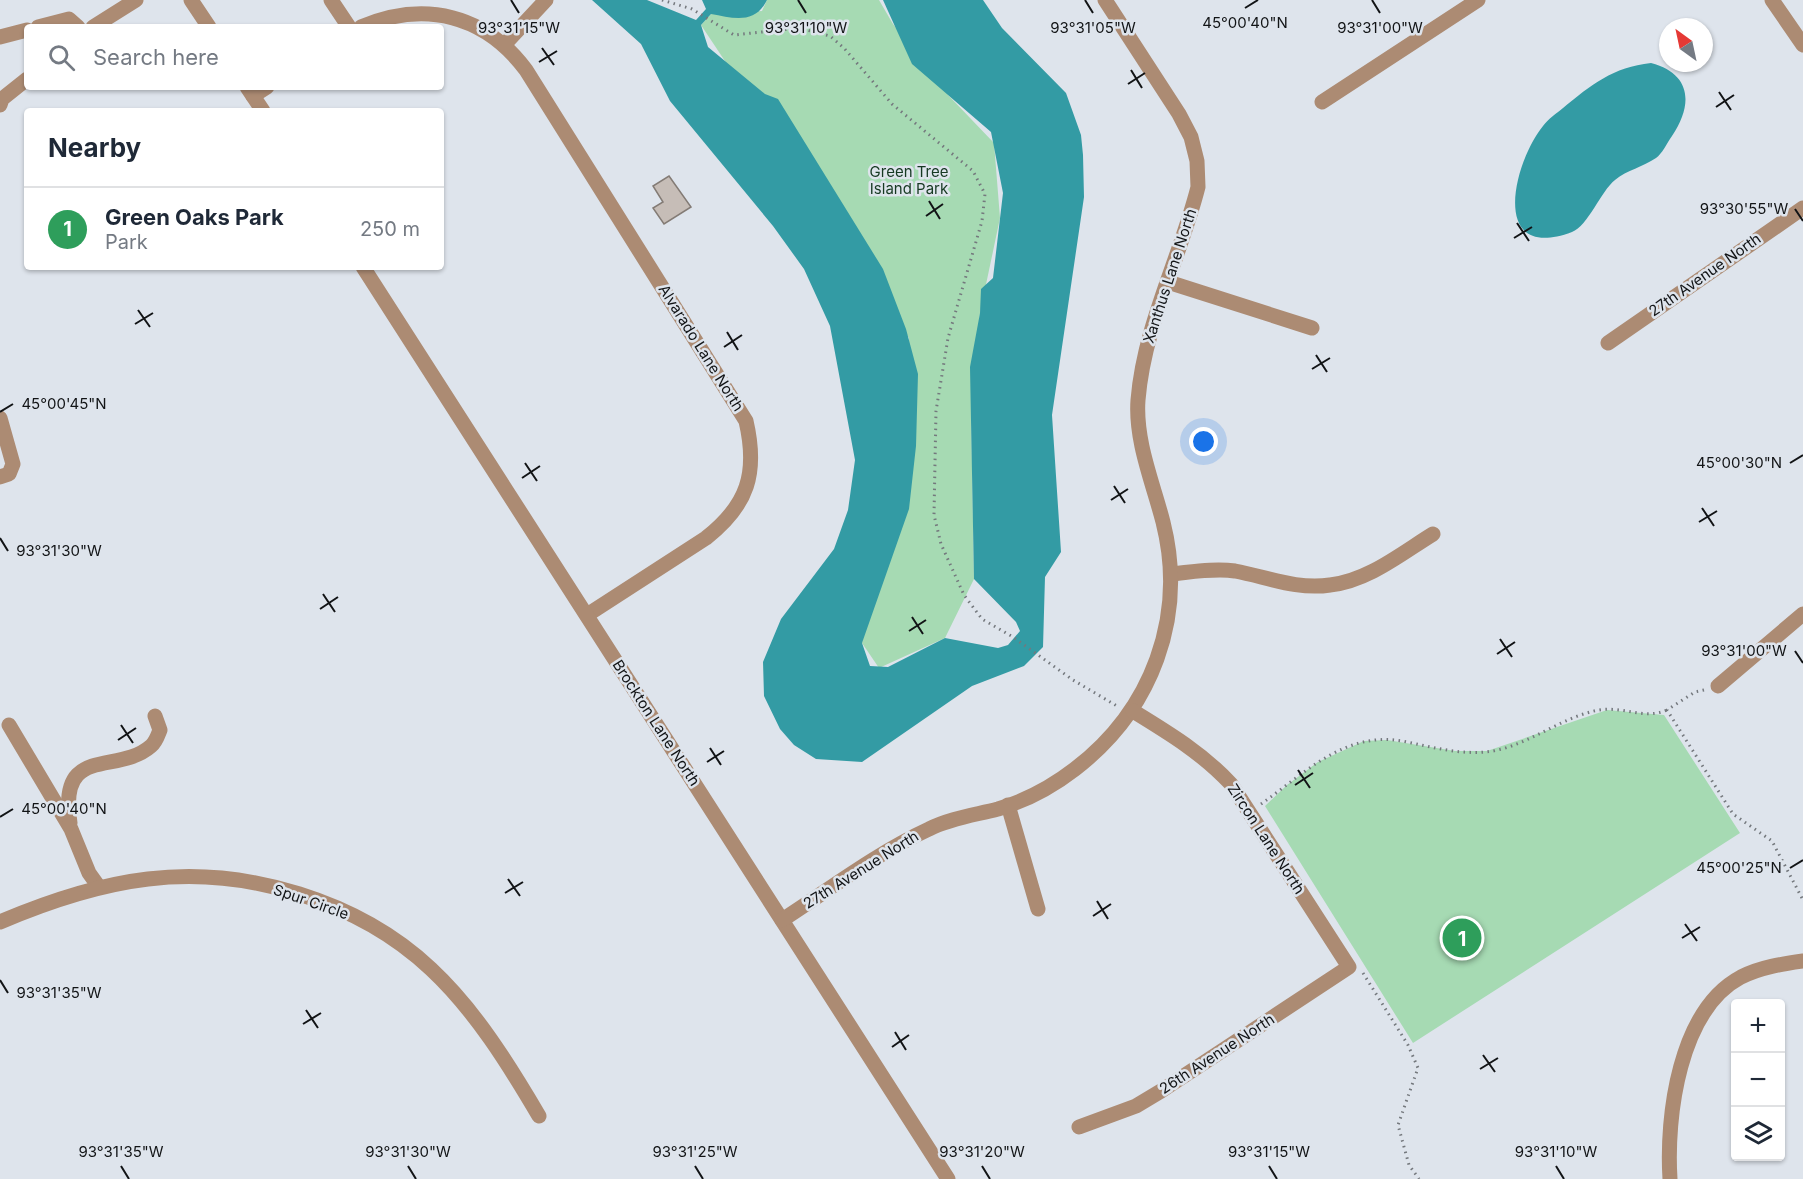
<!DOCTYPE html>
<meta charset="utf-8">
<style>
body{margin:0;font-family:Inter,sans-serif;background:#f2f2f3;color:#1f2937}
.controls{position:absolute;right:18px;bottom:18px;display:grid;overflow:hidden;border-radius:6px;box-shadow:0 2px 4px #0004}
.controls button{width:54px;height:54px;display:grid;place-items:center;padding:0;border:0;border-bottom:2px solid #e0e1e3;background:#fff;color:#1f2937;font:30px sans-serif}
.compass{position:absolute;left:1659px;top:18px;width:54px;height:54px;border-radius:50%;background:#fff;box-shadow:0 2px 4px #0004;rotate:327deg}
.you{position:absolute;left:1204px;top:442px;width:21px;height:21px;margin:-15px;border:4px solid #fff;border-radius:50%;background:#1a73e8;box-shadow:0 0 0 9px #1a73e833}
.badge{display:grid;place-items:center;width:39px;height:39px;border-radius:50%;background:#9d1d71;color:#fff;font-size:20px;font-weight:700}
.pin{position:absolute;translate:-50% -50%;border:3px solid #fff;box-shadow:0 2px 6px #0006}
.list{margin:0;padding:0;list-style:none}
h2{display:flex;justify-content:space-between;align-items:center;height:78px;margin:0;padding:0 24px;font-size:26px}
h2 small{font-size:20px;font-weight:400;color:#747a83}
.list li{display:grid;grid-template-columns:39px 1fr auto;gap:18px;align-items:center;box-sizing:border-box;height:84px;padding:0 24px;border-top:2px solid #e0e1e3}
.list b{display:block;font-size:22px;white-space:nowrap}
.list p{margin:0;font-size:20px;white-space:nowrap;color:#747a83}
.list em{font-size:20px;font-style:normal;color:#747a83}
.icon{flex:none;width:33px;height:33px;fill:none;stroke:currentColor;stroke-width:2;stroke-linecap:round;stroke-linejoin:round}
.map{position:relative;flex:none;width:1803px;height:1179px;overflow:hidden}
.search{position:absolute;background:#fff;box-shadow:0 2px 4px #0004;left:24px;top:24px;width:420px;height:66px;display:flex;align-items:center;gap:15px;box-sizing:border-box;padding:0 21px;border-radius:6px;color:#747a83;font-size:22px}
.panel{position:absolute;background:#fff;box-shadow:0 2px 4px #0004;left:24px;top:108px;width:420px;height:162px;border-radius:6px}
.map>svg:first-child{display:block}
</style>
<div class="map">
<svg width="1803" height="1179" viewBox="0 0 1803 1179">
<rect width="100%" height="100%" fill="#dee4ec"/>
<g fill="#a6dab3">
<polygon points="767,0 879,0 893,24 949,96 994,143 1000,218 980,313 971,406 974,579 945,638 879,668 862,643 909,338 701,25 711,14 762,11"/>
<polygon points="1607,710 1664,715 1740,833 1413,1043 1265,806 1287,785 1318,762 1364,741 1387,740 1455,751 1487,751"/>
</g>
<g fill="#339ba4">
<path d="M592,0H647L696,20L706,9L702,0H767C755,25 733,18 711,14L701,25L708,47L765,94L778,99L883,269L906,329L918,374L916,446L909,509L862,643L870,666L888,667L945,638L998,648L1008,645L1020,631L1016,622L974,579L970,367L980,313L981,289L993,278L1003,193L991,132L912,64L883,0H983L1002,28L1066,93L1081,135L1083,155L1084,197L1052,415L1061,552L1045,577L1043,647L1024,666L972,686L862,762L816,759L794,745L780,729L764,696L763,662L781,619L834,549L848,510L855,460L830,326L804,269L773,226L670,101L641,44Z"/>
<path d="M1651,63C1692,74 1693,105 1672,136C1667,143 1662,154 1656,158C1643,167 1627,170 1615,180C1601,191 1588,226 1572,232C1489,263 1513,163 1543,126C1548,119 1557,113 1563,108C1591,85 1613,67 1651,63Z"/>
</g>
<polygon fill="#c6bdb7" stroke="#837b75" stroke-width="1.5" points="669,176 691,207 664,224 653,208 663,202 653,186"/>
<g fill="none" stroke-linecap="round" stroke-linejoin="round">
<g stroke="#74787d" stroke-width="3" stroke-dasharray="1.5 4.5" stroke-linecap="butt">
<polyline points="662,0 692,9 734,35 799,28 830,36 844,48 892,104 973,171 985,194 982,221 948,338 936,411 934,515 941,544 964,595 982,619 1013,637 1073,680 1117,706"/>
<polyline points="1704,690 1695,692 1667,710 1733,814 1772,841 1803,900"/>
<path d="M1261,804C1304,774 1344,731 1402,741C1433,747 1462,756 1493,751C1531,744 1561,717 1599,710C1623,706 1645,720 1667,710"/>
<polyline points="1363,973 1408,1045 1418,1068 1398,1125 1409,1165 1419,1179"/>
</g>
<g stroke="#ac8b73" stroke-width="15">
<polyline points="191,0 209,27"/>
<polyline points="331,0 349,27"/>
<polyline points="1772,0 1803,45"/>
<polyline points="38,27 69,19 78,27"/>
<polyline points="93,27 136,0"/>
<path d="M361,27C425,0 485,15 526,70L746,421C758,473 748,505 706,538L587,615"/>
<polyline points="0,37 27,30"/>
<polyline points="505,44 546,0"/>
<polyline points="247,87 263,111"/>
<polyline points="253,96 267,87"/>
<polyline points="1322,102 1478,0"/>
<polyline points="0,105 2,99 27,79"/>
<polyline points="363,267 948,1179"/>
<polyline points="1168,282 1312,328"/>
<polyline points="1608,343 1803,208"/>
<polyline points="0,418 13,464 9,474 0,477"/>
<path d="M1171,574C1192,572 1214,568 1235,571C1267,577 1297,590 1330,585C1368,581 1402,553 1433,534"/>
<polyline points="1718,686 1803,614"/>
<polyline points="9,725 71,829 89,873 99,887"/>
<polyline points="1008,805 1038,909"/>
<path d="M70,823C58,743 117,776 151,746C156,742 158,735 160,730L155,716"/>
<path d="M782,920C830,889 877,853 929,829C951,818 975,815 998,809C1025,801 1053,786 1075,769C1152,710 1187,617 1163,522C1153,483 1135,441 1138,400C1144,326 1180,258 1198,187L1197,161L1191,137L1179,114L1105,0"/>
<path d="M0,922C47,902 97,885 148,879C246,867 359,901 431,969C475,1010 509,1065 539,1116"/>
<path d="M1079,1127L1136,1106L1161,1091L1349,967L1231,784C1202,753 1169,733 1133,711"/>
<path d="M1670,1179C1666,1116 1679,1010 1741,977C1761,967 1782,964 1803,961"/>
</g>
</g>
<path fill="none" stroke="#121416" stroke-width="2" d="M511,0L519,13M798,0L806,13M1085,0L1093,13M1372,0L1380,13M1245,8L1258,0M542,48L554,65M539,62L557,51M1131,70L1142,88M1128,84L1145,73M1719,92L1731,110M1716,107L1734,95M929,201L940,219M1795,209L1803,221M926,216L943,204M1517,223L1529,241M1514,238L1532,227M138,310L150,327M135,324L153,313M727,332L738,350M724,347L742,335M1316,355L1327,372M1312,369L1330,358M0,412L13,404M525,463L537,481M1790,463L1803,455M522,478L540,466M1114,486L1125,503M1111,500L1128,489M1702,508L1714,526M1699,522L1717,511M0,538L8,551M323,594L335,612M320,609L338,597M912,617L923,634M909,631L926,620M1500,639L1512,657M1795,651L1803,663M1497,654L1515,642M121,725L133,743M118,740L136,728M710,748L721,765M707,762L724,751M1298,770L1310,788M1295,785L1313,773M0,817L13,809M1790,868L1803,860M508,879L520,896M505,893L523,882M1097,901L1108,919M1093,916L1111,904M1685,924L1697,941M1682,938L1700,927M0,980L8,993M306,1010L318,1028M303,1024L321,1013M895,1032L906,1050M892,1047L909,1035M1483,1055L1495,1072M1480,1069L1498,1058M121,1166L129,1179M408,1166L416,1179M695,1166L703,1179M982,1166L990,1179M1269,1166L1277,1179M1556,1166L1564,1179"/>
<g text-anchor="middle" stroke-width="5" stroke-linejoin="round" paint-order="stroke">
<g font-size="15" fill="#163922" stroke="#dee4ec">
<text x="909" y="177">Green Tree<tspan x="909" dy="17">Island Park</tspan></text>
</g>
<g font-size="15" fill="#121416" stroke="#dee4ec">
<text transform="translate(1705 275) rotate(-35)" y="5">27th Avenue North</text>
<text transform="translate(1170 276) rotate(-72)" y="5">Xanthus Lane North</text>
<text transform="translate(701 348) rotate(58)" y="5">Alvarado Lane North</text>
<text transform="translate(656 723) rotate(57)" y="5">Brockton Lane North</text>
<text transform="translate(1266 839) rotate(57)" y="5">Zircon Lane North</text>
<text transform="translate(861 870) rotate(-32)" y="5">27th Avenue North</text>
<text transform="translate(311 902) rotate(19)" y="5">Spur Circle</text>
<text transform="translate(1217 1054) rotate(-33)" y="5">26th Avenue North</text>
</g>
</g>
<g font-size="15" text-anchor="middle" fill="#121416" stroke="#dee4ec" stroke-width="5" stroke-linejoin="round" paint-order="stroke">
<text x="1245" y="28">45°00'40"N</text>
<text x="519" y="33">93°31'15"W</text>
<text x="806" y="33">93°31'10"W</text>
<text x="1093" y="33">93°31'05"W</text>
<text x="1380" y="33">93°31'00"W</text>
<text x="1744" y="214">93°30'55"W</text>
<text x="64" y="409">45°00'45"N</text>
<text x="1739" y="468">45°00'30"N</text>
<text x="59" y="556">93°31'30"W</text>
<text x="1744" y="656">93°31'00"W</text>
<text x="64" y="814">45°00'40"N</text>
<text x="1739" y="873">45°00'25"N</text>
<text x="59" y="998">93°31'35"W</text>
<text x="121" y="1157">93°31'35"W</text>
<text x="408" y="1157">93°31'30"W</text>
<text x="695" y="1157">93°31'25"W</text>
<text x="982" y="1157">93°31'20"W</text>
<text x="1269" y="1157">93°31'15"W</text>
<text x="1556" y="1157">93°31'10"W</text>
</g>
</svg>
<div class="controls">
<button>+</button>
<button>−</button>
<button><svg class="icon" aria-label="layers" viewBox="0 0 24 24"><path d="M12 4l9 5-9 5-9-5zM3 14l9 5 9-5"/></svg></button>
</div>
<svg class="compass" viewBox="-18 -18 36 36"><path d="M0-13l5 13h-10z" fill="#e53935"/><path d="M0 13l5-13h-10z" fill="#747a83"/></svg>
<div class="you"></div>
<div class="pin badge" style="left:1462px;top:938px;background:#2e9e5b">1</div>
<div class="search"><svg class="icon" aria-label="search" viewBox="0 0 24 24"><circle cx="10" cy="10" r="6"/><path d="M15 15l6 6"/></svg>Search here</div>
<section class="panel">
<h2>Nearby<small></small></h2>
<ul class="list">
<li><span class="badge" style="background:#2e9e5b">1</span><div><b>Green Oaks Park</b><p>Park</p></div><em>250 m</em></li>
</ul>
</section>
</div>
